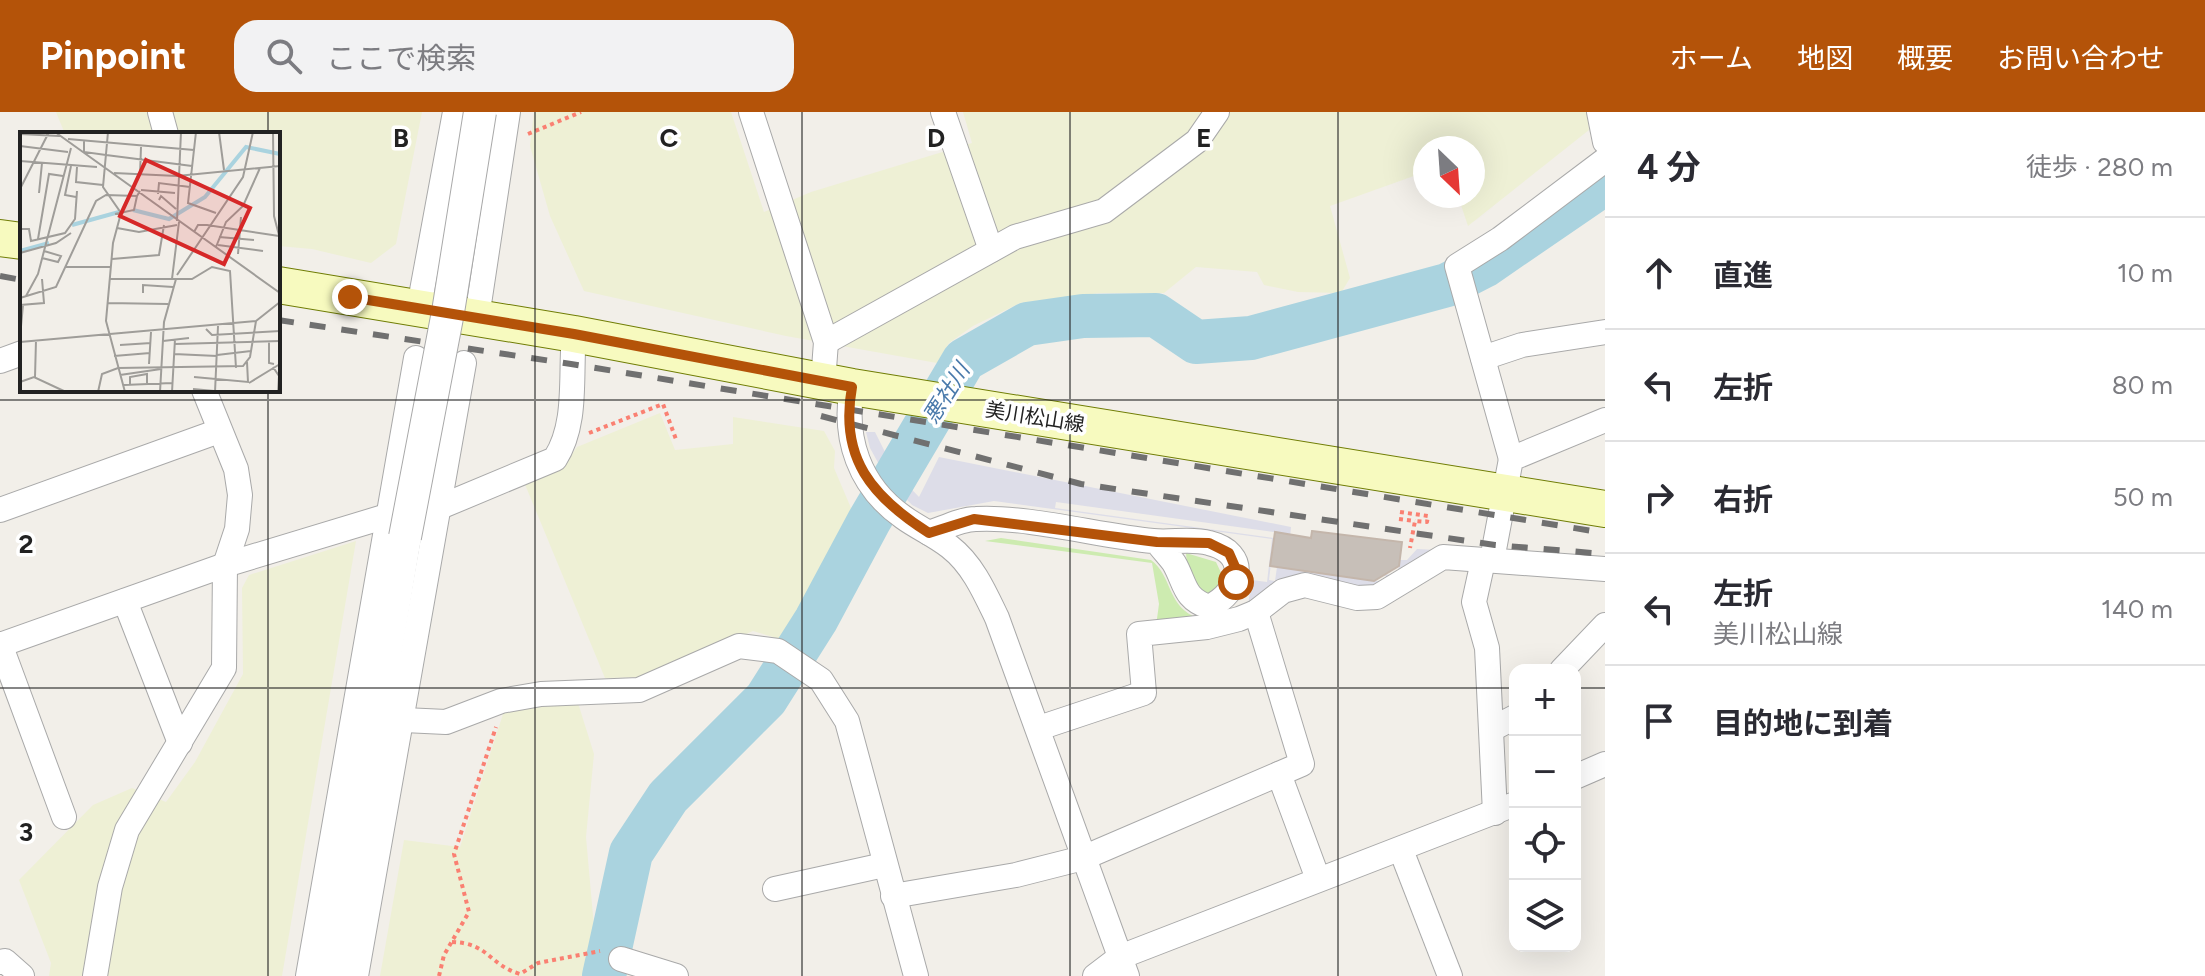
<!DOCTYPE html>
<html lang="ja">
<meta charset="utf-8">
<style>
body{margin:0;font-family:Figtree,"Noto Sans JP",sans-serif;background:#f2f2f3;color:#2b2b33}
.controls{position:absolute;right:24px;bottom:24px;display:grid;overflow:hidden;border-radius:16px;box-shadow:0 8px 32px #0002}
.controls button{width:72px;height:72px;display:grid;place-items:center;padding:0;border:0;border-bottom:2px solid #e1e1e2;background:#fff;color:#2b2b33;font:40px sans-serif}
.compass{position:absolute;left:1413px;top:24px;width:72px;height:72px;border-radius:50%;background:#fff;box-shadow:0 8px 32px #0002;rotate:155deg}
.stop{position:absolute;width:24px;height:24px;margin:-18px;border:6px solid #b45309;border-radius:50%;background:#fff}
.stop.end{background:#b45309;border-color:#fff;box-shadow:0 2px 8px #0008}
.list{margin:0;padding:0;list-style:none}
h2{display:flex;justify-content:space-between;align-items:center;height:104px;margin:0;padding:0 32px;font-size:34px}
h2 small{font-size:26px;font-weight:400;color:#7c7c81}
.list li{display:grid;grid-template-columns:52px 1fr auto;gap:24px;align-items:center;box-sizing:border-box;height:112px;padding:0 32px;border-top:2px solid #e1e1e2}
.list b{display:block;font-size:30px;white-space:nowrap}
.list p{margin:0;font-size:26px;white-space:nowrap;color:#7c7c81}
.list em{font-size:26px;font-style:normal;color:#7c7c81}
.icon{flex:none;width:44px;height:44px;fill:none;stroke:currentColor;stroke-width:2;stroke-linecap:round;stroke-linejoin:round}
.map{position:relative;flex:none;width:1605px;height:864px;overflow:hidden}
header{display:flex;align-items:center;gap:48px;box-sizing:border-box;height:112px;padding:0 40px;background:#b45309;color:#fff}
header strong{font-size:38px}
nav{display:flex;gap:44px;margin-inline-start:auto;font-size:28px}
.search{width:560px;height:72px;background:#f2f2f3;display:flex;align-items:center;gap:20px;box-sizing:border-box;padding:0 28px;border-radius:24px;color:#7c7c81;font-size:30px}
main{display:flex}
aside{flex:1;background:#fff}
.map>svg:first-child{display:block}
</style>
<header>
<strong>Pinpoint</strong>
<div class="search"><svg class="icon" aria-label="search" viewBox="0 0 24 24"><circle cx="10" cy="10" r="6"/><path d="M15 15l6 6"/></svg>ここで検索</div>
<nav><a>ホーム</a><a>地図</a><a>概要</a><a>お問い合わせ</a></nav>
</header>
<main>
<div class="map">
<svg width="1605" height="864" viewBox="0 0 1605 864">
<rect width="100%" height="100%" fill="#f2efe9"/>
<g fill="#eef0d5">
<polygon points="56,0 422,0 396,132 371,151 312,137 278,134 278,22 65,22"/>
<polygon points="534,0 731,0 764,100 811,80 972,31 963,0 1587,0 1589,18 1468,114 1458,84 1473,84 1473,36 1425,36 1425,60 1330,94 1350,166 1341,181 1298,180 1264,173 1257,160 1196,155 1164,181 1100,181 1020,191 973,214 949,231 937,251 786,224 584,179 550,104 530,34"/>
<polygon points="660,301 675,338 733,332 733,305 824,319 835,339 834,356 851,396 825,459 783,528 753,519 648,565 605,566 524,370 567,349 577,335"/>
<polygon points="356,429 282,864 49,864 51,851 19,768 93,693 132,676 166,690 195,650 243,562 242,476 249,463"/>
<polygon points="578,591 594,642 586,725 595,826 589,864 380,864 404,728 460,735 505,596"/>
</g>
<g fill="#cdebb0">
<path d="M1001,426L1151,448C1172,464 1167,491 1193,504L1156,514L1159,492L1152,451L985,429Z"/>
<polygon points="1186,441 1216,450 1223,465 1215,480 1206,483 1188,465"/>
</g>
<path fill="#dddde8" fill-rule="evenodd" d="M866,320H875L895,360L919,385L939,345L1291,415L1288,448L1397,464L1400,448H1407L1417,437L1437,438L1382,476L1339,473L1247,498L1252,468L1267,470L1272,427L994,389L928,401L912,393L887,367L870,336ZM1056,390L1281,421L1278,449L1386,464L1385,470L1277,455L1275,469L1269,468L1274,426L1055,396Z"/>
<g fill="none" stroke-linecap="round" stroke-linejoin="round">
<polyline stroke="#aad3df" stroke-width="44" points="604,864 631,741 668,685 766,587 816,508 869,409 964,248 1027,212 1083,204 1156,203 1196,230 1251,226 1447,173 1484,154 1605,71"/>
</g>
<polygon fill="#c7bfb8" stroke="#c4b6ab" stroke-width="2" points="1312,419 1402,430 1399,454 1374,469 1270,454 1275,420 1311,426"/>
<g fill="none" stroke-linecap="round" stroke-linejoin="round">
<defs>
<g id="minor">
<polyline points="160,0 166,22"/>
<polyline points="751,0 826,230 823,270"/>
<polyline points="943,0 991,138"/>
<polyline points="1599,0 1605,30"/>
<polyline points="419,195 455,0"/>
<polyline points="477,205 508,0"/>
<polyline points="826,230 1015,125 1104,99 1197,29 1217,0"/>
<polyline points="1483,246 1522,233 1605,220"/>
<polyline points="0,249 22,241"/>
<path d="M852,275C843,326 859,374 903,405C918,416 935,423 950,435C973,453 985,481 997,506L1127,864"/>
<polyline points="1511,347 1457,154 1500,127 1605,48"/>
<polyline points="0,398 219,319"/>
<path d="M929,421C944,416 961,407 976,407C1028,404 1100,424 1153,429C1171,431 1191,426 1209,431C1250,441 1242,479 1209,495C1183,486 1186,472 1174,451C1169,444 1162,437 1157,430"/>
<polyline points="1492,448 1511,347 1605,308"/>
<polyline points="1483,449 1474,490 1487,536 1495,701"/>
<polyline points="125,489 180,631"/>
<polyline points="0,532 64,705"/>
<path d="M0,533L225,453L387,404L440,395L555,347C578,311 570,264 574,222"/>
<polyline points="1562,558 1605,513"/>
<polyline points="404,608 446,610 501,589 541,582 639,578 739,534 778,539 821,568 847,609 916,864"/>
<polyline points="1039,616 1144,581 1139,522 1207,515 1239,507 1256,500 1283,479 1305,473 1357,486 1377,485 1443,445 1605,457"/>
<polyline points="1492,617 1515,605"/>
<polyline points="1279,662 1318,767"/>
<polyline points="1575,665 1605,652"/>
<polyline points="1401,738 1450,864"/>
<polyline points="775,777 884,753"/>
<polyline points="893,784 1016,763 1083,746 1302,652 1256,500"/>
<polyline points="621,847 676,864"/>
<polyline points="0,850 5,849 22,864"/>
<polyline points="95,864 110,775 127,718 224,556 225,453 237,417 240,383 236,357 204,278"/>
<polyline points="308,864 416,246"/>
<polyline points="356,864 464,251"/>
<polyline points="1095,864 1120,845 1515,692"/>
</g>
<polyline id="tertiary" points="331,864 405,425"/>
<g id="secondary">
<polyline points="0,126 22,129"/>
<polyline points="278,173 574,222 852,275 1605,397"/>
</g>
</defs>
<use href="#minor" stroke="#a9a9a9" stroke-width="26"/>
<use href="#tertiary" stroke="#a9a9a9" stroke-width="34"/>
<use href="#secondary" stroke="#707d05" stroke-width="38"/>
<g stroke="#fa8072" stroke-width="4" stroke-dasharray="4 4" stroke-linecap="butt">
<polyline points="528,22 581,0"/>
<polyline points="589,321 663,292 677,330"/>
<polyline points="1400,400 1428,404 1427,410 1415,409 1410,436"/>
<polyline points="1399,407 1415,409"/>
<path d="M452,830C489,831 489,853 520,862L538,851L600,839"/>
<polyline points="439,864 444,843 469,800 454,742 496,615"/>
</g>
<use href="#minor" stroke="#fff" stroke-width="24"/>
<use href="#tertiary" stroke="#fff" stroke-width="32"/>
<use href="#secondary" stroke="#f7fabf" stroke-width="36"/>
<g stroke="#707070" stroke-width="6" stroke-dasharray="16 16" stroke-linecap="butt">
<polyline points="0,164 22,168"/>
<polyline points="278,208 571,252 1605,421"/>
<polyline points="821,304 1081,372 1495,433 1605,442"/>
</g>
<defs>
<polyline id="tertiary-bridge" points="405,425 448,200 480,0"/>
</defs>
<use href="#tertiary-bridge" stroke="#a9a9a9" stroke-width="34" stroke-linecap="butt"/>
<use href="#tertiary-bridge" stroke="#fff" stroke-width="32"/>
</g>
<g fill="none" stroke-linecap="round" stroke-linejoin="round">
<path stroke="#b45309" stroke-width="10" d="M350,185L574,222L852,275C839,346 872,385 929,421L974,407L1157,430L1209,431L1229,441L1236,457V470"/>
</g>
<path fill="none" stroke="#222" stroke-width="2" stroke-opacity="0.55" d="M268,0V22M535,0V864M802,0V864M1070,0V864M1338,0V864M268,278V864M0,288H1605M0,576H1515M1575,576H1605"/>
<g text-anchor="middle" stroke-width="7" stroke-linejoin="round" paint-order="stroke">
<g font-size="20" fill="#222" stroke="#fff">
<text transform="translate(1035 305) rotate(9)" y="7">美川松山線</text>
</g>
<g font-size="22" font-style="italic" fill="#4a7aab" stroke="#fff">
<text transform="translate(946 281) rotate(-58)" y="8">悪社川</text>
</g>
</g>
<g transform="translate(20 20)">
<rect width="260" height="260" fill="#f2efe9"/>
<path fill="none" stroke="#aad3df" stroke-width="4" d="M113,78L149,87L185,65L226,15L260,22M52,93L99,80M0,119L29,111"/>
<path fill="none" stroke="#9f9d99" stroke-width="2" d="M35,0L260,161M88,0L83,55L101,81L93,111L86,189L105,260M176,0L168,71L196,81M199,0L204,38M253,0L254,84L260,107M0,2L39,4M48,7L174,18M64,9V20L86,23M0,14L48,20M86,23L172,34M0,29L77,35M51,34L45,63L56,65M57,35L56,50L83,53M94,41L157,44L260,34M120,42L121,15M0,57L29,0M121,58L155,61M19,61L22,31M138,62L139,51L170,55M139,68L141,64L156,77M95,82L114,78L117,64M157,89L161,0M159,90L152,147H172L192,135L210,139L216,236M97,96L119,100L157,93M2,97H9L11,109L45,101L55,87L57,59M174,100L178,93H187L259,104M199,105L234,108M18,107L29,42L43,44M0,112L1,56M198,113L243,119M196,115L206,90L223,74L240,36M0,121L36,111L51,101M218,122L221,85M22,126L38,130L41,124L24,119M92,127L139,123L144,93M45,135H91M157,143L223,45L233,0M89,147H152M123,161V153L153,155M6,164L18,142L51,16M0,166L36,155L76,69L86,63L117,64L120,59M87,171L148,172M0,173L24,171L22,147M186,197L192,203L260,199M0,205L3,173M143,209L169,206M0,210L236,189M249,210V231L254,232M155,212L260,209M100,213L131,211M154,222L197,224M197,223L231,219M94,224L130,221M129,232L131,200M253,235L259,244L258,260M100,243L141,237M15,245L16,208M174,245L228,250L227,230M0,250L14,245L46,260M229,251L260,232M110,252V245L127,242V251M104,253L152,251M173,257L205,260M78,260L82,242L98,236L223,234L230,225L236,189L260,170M140,260L144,190L156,147M152,260L155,207M195,260L198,194"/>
<path fill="#d62828" fill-opacity="0.15" stroke="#d62828" stroke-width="4" d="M126,28L230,76L204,132L100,84Z"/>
<rect width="260" height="260" fill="none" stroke="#222" stroke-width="4"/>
</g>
<g font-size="26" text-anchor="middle" font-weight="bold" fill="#222" stroke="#fff" stroke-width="7" stroke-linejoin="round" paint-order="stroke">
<text x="401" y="35">B</text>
<text x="669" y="35">C</text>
<text x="936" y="35">D</text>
<text x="1204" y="35">E</text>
<text x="26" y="441">2</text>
<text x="26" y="729">3</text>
</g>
</svg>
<div class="controls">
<button>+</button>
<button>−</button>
<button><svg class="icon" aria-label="locate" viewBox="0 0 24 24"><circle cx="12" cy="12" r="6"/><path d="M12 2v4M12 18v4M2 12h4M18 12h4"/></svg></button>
<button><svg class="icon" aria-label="layers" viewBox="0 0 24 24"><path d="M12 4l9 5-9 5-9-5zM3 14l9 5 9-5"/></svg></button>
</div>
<svg class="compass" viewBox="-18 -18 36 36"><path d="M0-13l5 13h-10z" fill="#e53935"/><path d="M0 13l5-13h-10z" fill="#7c7c81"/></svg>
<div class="stop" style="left:1236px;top:470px"></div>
<div class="stop end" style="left:350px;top:185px"></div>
</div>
<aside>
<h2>4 分<small>徒歩 · 280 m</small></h2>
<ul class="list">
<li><svg class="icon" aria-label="ahead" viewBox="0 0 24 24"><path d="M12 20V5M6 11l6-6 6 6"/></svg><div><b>直進</b></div><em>10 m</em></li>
<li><svg class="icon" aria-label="left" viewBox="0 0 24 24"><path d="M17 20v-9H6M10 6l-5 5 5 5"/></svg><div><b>左折</b></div><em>80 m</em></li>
<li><svg class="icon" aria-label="right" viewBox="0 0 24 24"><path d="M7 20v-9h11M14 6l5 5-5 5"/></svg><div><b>右折</b></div><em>50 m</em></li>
<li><svg class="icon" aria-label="left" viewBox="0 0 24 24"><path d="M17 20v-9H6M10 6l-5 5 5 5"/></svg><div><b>左折</b><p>美川松山線</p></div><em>140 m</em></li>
<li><svg class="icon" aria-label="arrive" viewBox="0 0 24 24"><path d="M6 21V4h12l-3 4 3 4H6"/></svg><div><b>目的地に到着</b></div></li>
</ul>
</aside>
</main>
